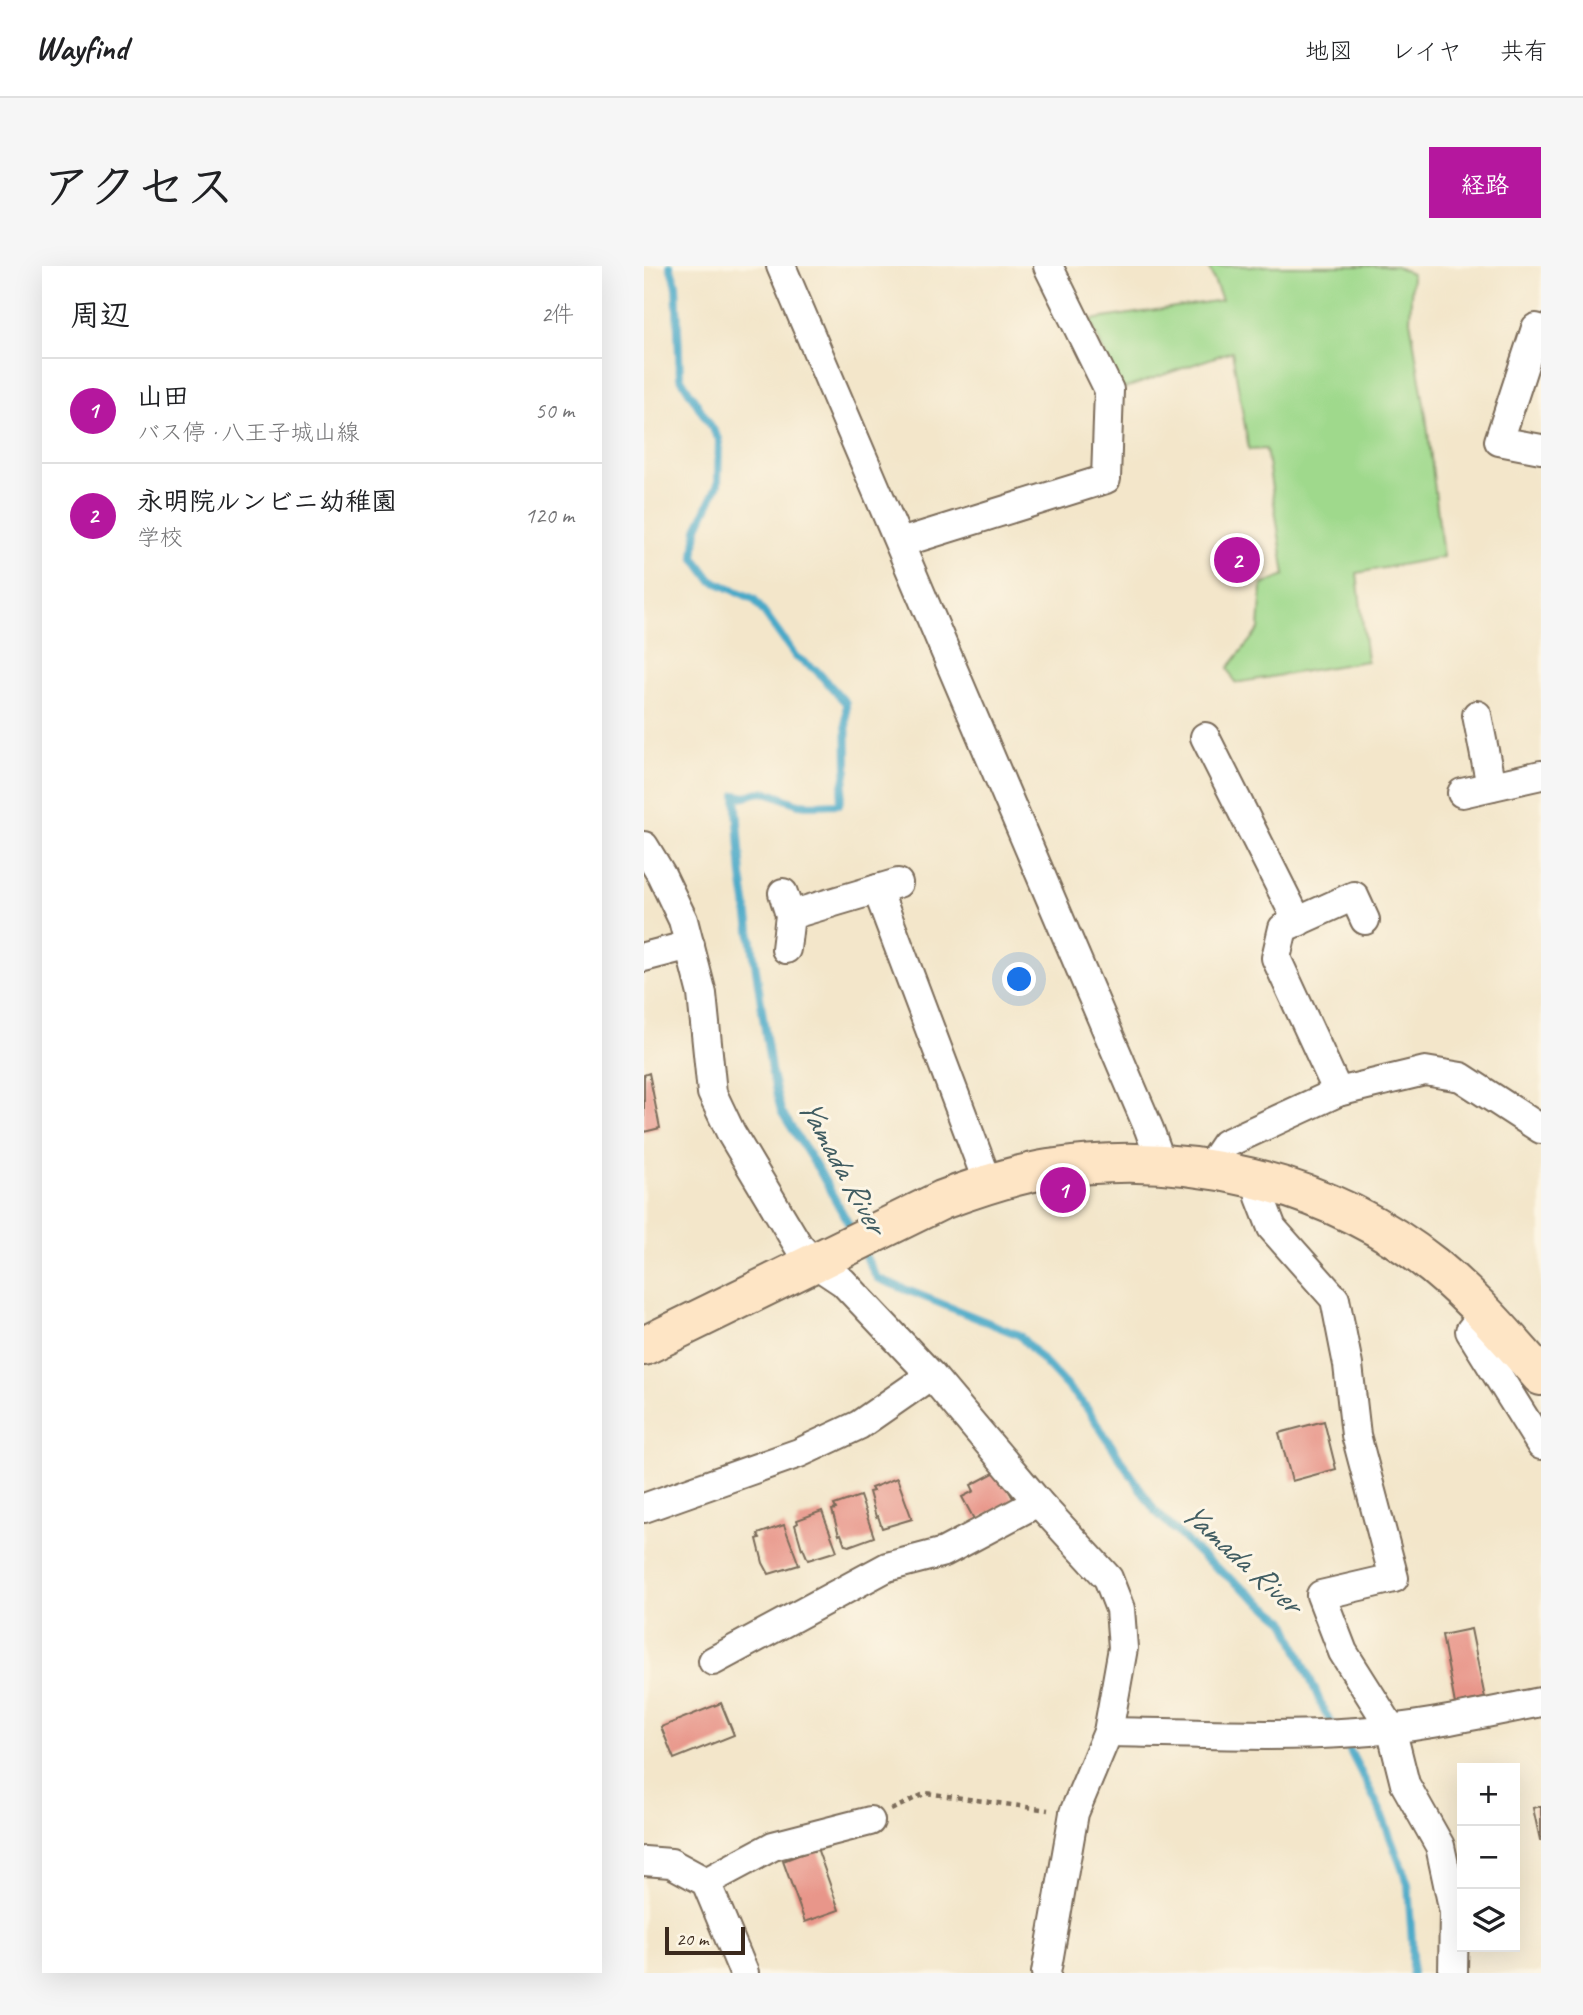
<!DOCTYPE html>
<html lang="ja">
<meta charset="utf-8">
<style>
body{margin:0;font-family:Caveat,"Klee One",sans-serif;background:#f6f6f6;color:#202124}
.controls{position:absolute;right:21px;bottom:21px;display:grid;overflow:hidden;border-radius:0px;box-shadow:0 7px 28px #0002}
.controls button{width:63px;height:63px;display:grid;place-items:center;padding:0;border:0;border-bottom:2px solid #e0e0e0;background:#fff;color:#202124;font:35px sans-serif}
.scale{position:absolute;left:21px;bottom:18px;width:80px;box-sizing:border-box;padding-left:7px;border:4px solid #3b2a1e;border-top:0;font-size:19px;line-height:24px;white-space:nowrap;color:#3b2a1e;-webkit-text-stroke:5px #fcf5e5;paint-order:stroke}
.you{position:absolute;left:376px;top:714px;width:24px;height:24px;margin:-18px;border:5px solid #fff;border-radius:50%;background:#1a73e8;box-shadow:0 0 0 10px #1a73e833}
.badge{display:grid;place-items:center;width:46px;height:46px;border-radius:50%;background:#b5179e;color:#fff;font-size:23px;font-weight:700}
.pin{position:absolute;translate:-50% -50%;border:4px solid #fff;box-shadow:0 2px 7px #0006}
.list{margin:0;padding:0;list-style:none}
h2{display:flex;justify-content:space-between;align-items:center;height:91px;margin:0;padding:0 28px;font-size:30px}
h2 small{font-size:23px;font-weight:400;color:#757577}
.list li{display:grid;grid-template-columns:46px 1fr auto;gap:21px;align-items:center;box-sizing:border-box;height:105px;padding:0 28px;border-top:2px solid #e0e0e0}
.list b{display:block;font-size:26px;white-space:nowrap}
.list p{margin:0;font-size:23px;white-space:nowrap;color:#757577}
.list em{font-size:23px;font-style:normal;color:#757577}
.icon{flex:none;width:38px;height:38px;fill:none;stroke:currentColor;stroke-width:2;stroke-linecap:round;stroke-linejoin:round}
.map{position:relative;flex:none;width:897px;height:1707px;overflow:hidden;border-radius:0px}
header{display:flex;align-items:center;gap:42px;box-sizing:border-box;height:98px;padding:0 35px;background:#fff;border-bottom:2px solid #e0e0e0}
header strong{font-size:33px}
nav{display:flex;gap:38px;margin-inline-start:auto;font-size:24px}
.intro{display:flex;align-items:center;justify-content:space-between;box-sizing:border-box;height:168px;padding:0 42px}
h1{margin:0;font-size:49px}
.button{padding:18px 32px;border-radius:0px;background:#b5179e;color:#fff;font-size:24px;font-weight:700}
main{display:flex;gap:42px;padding:0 42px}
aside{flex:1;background:#fff;border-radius:0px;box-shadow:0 7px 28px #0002}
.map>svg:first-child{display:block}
</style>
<header>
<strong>Wayfind</strong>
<nav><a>地図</a><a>レイヤ</a><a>共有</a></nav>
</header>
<div class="intro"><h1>アクセス</h1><a class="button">経路</a></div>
<main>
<aside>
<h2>周辺<small>2件</small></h2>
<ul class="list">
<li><span class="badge">1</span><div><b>山田</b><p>バス停 · 八王子城山線</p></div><em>50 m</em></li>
<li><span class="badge">2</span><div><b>永明院ルンビニ幼稚園</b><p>学校</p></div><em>120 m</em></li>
</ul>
</aside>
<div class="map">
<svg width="897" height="1707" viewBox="0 0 897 1707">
<rect width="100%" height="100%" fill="#fcf5e5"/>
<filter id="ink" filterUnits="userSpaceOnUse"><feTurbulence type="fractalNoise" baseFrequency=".0143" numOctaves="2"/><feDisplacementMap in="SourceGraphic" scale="14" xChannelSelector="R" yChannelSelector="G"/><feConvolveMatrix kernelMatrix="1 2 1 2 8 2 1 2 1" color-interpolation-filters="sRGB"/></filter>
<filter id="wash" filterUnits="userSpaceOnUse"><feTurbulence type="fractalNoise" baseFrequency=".00686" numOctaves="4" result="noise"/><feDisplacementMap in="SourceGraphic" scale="28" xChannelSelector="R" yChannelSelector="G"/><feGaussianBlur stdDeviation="1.57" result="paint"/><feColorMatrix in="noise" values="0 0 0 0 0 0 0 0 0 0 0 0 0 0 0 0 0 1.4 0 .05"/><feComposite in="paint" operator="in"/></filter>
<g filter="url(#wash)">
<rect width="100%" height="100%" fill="#f3e6ca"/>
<polygon fill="#9fd98c" stroke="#6d8255" stroke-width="2" points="564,0 752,0 768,8 766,54 782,150 799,291 713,307 723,395 591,417 584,402 615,363 618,319 641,309 622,183 605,184 588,85 476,124 446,54 578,34"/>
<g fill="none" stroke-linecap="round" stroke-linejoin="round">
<g stroke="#49a9c8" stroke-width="8">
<path d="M26,0L32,18L36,111L75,173L74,218L53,263L50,291L67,314L110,333L152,391L172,404L202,437L203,503L195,538C182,538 167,540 155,538C135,533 123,519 102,531L92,529L98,610L127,804L137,845L176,906L209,966"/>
<polyline points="218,984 233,1012 375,1069 442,1141 511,1245 560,1292 641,1355 681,1447 692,1462"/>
<polyline points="700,1473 735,1542 764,1618 768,1676 768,1707"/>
</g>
</g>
<g id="blocks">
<g fill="#e8968a">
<polygon points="5,807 16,862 0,866 0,809"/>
<polygon points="680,1155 692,1203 648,1215 635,1167"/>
<polygon points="359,1202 370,1222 365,1225 370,1234 331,1255 318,1231 330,1225 327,1219"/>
<polygon points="253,1212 268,1253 238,1262 234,1250 232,1251 225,1226 229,1225 227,1222"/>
<polygon points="216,1230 230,1271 205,1280 201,1279 197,1268 195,1269 188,1244 192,1243 190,1239"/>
<polygon points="178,1245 193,1285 164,1294 159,1282 158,1283 151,1259 154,1257 153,1254"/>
<polygon points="140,1259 155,1299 125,1308 119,1297 113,1273 116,1272 114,1268"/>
<polygon points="827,1363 841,1432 811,1438 798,1369"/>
<polygon points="77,1437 90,1469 30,1493 17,1461"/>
<polygon points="897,1540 897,1574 896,1574 889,1542"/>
<polygon points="173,1582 195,1644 161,1656 139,1595"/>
</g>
</g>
</g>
<g filter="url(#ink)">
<use href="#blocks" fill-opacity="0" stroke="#7b6c5a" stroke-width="2"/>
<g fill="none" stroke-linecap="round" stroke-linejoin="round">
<defs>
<g id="minor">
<polyline points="137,0 505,863 518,899"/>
<polyline points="892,62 855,175 897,183"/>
<polyline points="256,277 462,213 465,124 404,0"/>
<polyline points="833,449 847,520"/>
<polyline points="561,471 654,656"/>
<polyline points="818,527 897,509"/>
<polyline points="0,580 17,608 39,654 58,728 68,827 87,867 154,979 169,996 199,1016 287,1109 394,1236 464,1312 476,1343 479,1382 464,1466 430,1547 402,1707"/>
<polyline points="233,623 344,917"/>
<polyline points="139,627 146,649 142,683"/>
<polyline points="146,649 254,617"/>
<polyline points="0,691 46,679"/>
<polyline points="694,826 632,692 639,662 710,630 721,654"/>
<polyline points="564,903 581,878 694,826 781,805 817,811 897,863"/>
<polyline points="614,914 616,931 628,962 691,1033 704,1099 712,1169 750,1312 677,1329 699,1386 747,1462 761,1518 796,1580 810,1646 809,1707"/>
<polyline points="841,1046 826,1065 897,1179"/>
<polyline points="0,1242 155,1187 215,1159 287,1109"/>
<polyline points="69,1395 243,1301 300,1286 394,1236"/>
<path d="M464,1466C547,1467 631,1472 713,1466C775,1462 836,1448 897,1436"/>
<polyline points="0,1595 27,1597 62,1616 100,1707"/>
<polyline points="62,1616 129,1580 226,1555"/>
</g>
<path id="secondary" d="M0,1080L298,934C333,921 368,909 405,903C538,882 684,915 790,1000C830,1033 863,1071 897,1110"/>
</defs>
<use href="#minor" stroke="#7b6c5a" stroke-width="32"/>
<use href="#secondary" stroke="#7b6c5a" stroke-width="42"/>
<polyline stroke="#7b6c5a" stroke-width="4.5" stroke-dasharray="5 5" stroke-linecap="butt" points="247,1544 282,1527 404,1544"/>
<use href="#minor" stroke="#fff" stroke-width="28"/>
<use href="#secondary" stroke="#fee5c5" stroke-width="38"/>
</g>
</g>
<g text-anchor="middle" stroke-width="6" stroke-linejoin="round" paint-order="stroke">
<g font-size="32" font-style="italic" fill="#415d62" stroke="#fcf5e5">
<text transform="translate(199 899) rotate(61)" y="11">Yamada River</text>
<text transform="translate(598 1291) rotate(42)" y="11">Yamada River</text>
</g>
</g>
</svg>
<div class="controls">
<button>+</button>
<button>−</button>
<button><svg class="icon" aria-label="layers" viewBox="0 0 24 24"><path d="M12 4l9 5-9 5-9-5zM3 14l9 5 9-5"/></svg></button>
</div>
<div class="scale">20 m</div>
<div class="you"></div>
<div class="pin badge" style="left:419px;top:924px">1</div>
<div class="pin badge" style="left:593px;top:294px">2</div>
</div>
</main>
